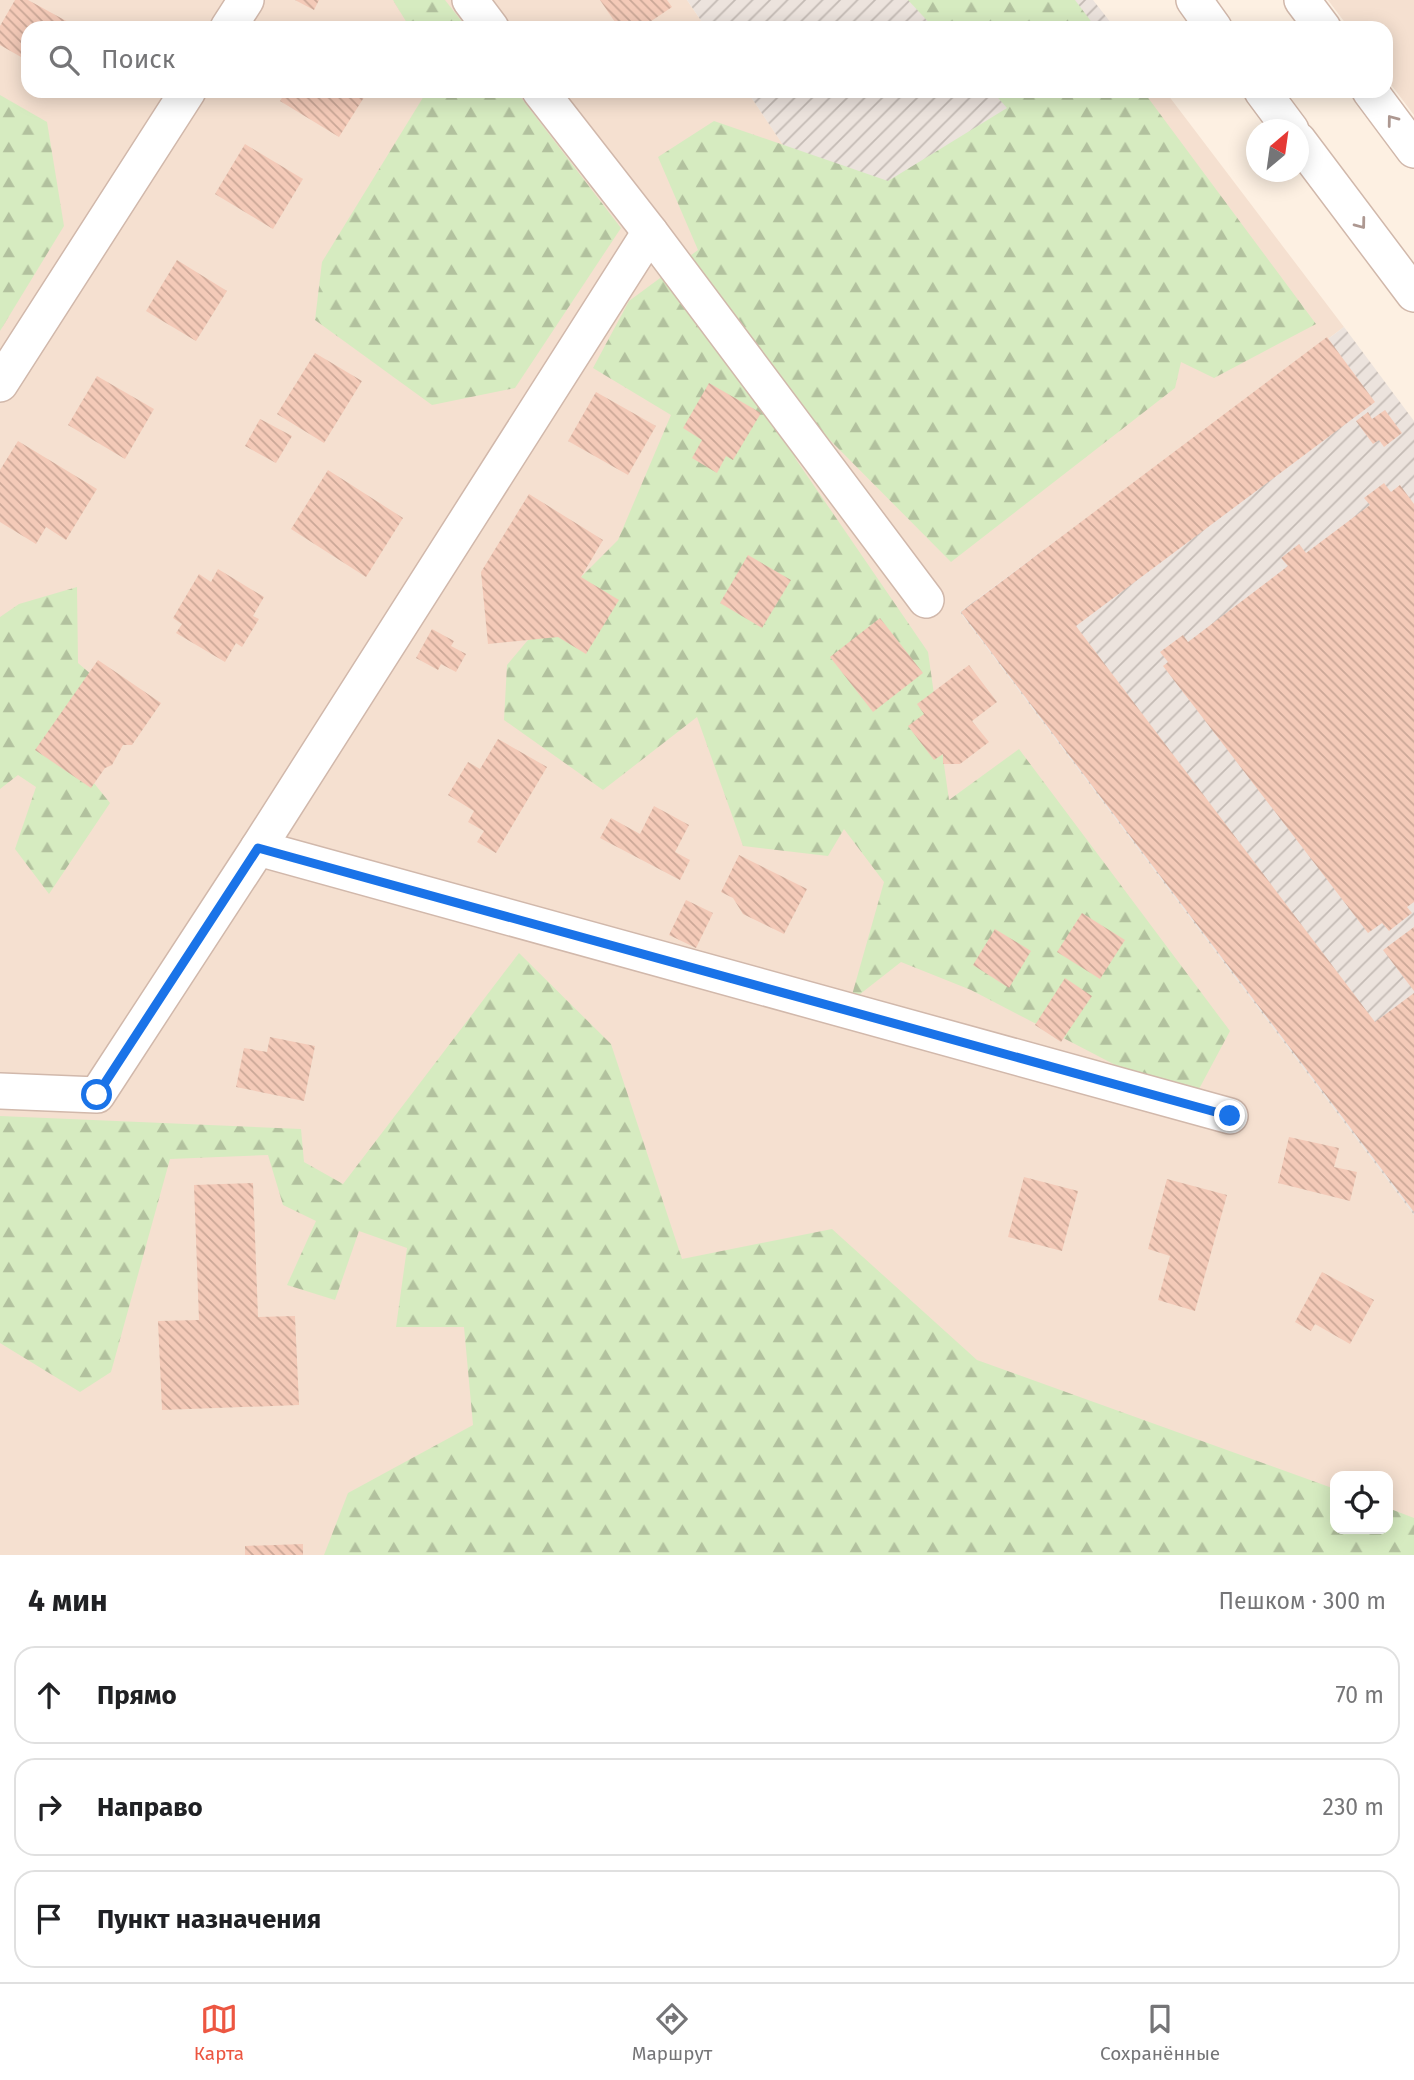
<!DOCTYPE html>
<html lang="ru">
<meta charset="utf-8">
<style>
body{margin:0;font-family:"Fira Sans",sans-serif;background:#f6f6f6;color:#202124}
.controls{position:absolute;right:21px;bottom:21px;display:grid;overflow:hidden;border-radius:14px;box-shadow:0 4px 18px #0003}
.controls button{width:63px;height:63px;display:grid;place-items:center;padding:0;border:0;border-bottom:2px solid #e0e0e0;background:#fff;color:#202124;font:35px sans-serif}
.compass{position:absolute;left:1246px;top:119px;width:63px;height:63px;border-radius:50%;background:#fff;box-shadow:0 4px 18px #0003;rotate:29deg}
.stop{position:absolute;width:21px;height:21px;margin:-16px;border:5px solid #1a73e8;border-radius:50%;background:#fff}
.stop.end{background:#1a73e8;border-color:#fff;box-shadow:0 2px 7px #0008}
.list{margin:0;padding:0;list-style:none}
h2{display:flex;justify-content:space-between;align-items:center;height:91px;margin:0;padding:0 28px;font-size:30px}
h2 small{font-size:23px;font-weight:400;color:#757577}
.list li{display:grid;grid-template-columns:46px 1fr auto;gap:21px;align-items:center;box-sizing:border-box;height:98px;margin:0 14px 14px;padding:0 14px;border:2px solid #e0e0e0;border-radius:21px}
.list b{display:block;font-size:26px;white-space:nowrap}
.list em{font-size:23px;font-style:normal;color:#757577}
.icon{flex:none;width:38px;height:38px;fill:none;stroke:currentColor;stroke-width:2;stroke-linecap:round;stroke-linejoin:round}
.map{position:relative;flex:none;width:1414px;height:1555px;overflow:hidden}
.search{position:absolute;background:#fff;box-shadow:0 4px 18px #0003;left:21px;right:21px;top:21px;height:77px;display:flex;align-items:center;gap:18px;box-sizing:border-box;padding:0 24px;border-radius:21px;color:#757577;font-size:26px}
.sheet{height:427px;background:#fff}
nav{display:flex;justify-content:space-around;align-items:center;box-sizing:border-box;height:98px;border-top:2px solid #e0e0e0;background:#fff;font-size:19px;color:#757577}
nav a{display:grid;justify-items:center;gap:4px}
nav .on{color:#ec5641}
.map>svg:first-child{display:block}
</style>
<div class="map">
<svg width="1414" height="1555" viewBox="0 0 1414 1555">
<defs>
<pattern id="industrial-furrows" width="10" height="10" patternUnits="userSpaceOnUse" patternTransform="scale(1.75)"><rect width="10" height="10" fill="#ece3dd"/><path d="M-1 1l2-2M0 10L10 0M9 11l2-2" fill="none" stroke="#c4bbb5"/></pattern>
<pattern id="forest-firs" width="22" height="20" patternUnits="userSpaceOnUse" patternTransform="scale(1.75)"><rect width="22" height="20" fill="#d6ebc0"/><path d="M5 1l3.5 6h-7zM16 11l3.5 6h-7z" fill="#b2c19e"/></pattern>
<pattern id="building-back-hatch" width="6" height="6" patternUnits="userSpaceOnUse" patternTransform="scale(1.75)"><rect width="6" height="6" fill="#f4cab8"/><path d="M-1 5l2 2M0 0l6 6M5-1l2 2" fill="none" stroke="#caa797"/></pattern>
</defs>
<rect width="100%" height="100%" fill="#fdf0e2"/>
<g fill="#f5e0d0" fill-rule="evenodd">
<path d="M0,0H687L706,28H28V91H747L854,250L1088,91H1165L1344,327L960,612L1414,1215V1555H0ZM1335,1476H1388V1529H1335Z"/>
<polygon points="1328,0 1414,0 1414,115 1386,78 1386,28 1349,28"/>
</g>
<g fill="url(#industrial-furrows)">
<polygon points="687,0 1093,0 1115,28 706,28"/>
<polygon points="747,91 1088,91 853,250"/>
<polygon points="1344,327 1414,421 1414,1215 960,612"/>
</g>
<g fill="url(#forest-firs)">
<polygon points="393,0 445,0 467,28 410,28"/>
<polygon points="908,0 1075,0 1096,28 934,28"/>
<polygon points="427,91 516,91 621,228 515,388 432,405 315,320 322,262"/>
<polygon points="992,91 1143,91 1316,324 1214,378 1181,362 1175,388 951,562 818,428 795,458 928,652 949,800 1019,749 1230,1031 1199,1089 1173,1095 971,990 901,962 850,1002 884,882 844,829 828,856 743,846 697,717 603,790 504,720 507,665 581,577 618,540 671,415 593,368 629,301 698,250 658,157 714,121 888,181 1007,108"/>
<polygon points="0,95 47,122 64,226 0,331"/>
<polygon points="77,587 78,663 107,688 68,751 110,803 49,894 15,849 36,787 18,775 0,789 0,617 19,604"/>
<polygon points="519,953 611,1044 682,1259 832,1229 977,1360 1335,1489 1335,1529 1388,1529 1388,1508 1414,1518 1414,1555 324,1555 348,1493 473,1425 464,1327 396,1327 407,1248 359,1231 335,1300 287,1285 316,1221 283,1205 268,1155 170,1159 111,1372 80,1392 0,1343 0,1116 301,1129 304,1162 343,1184"/>
</g>
<g fill="url(#building-back-hatch)">
<polygon points="15,0 28,0 70,23 67,28 28,28 28,61 0,45 0,26"/>
<polygon points="295,0 319,0 314,10"/>
<polygon points="600,0 667,0 672,7 641,28 619,28"/>
<polygon points="282,91 368,91 339,137 280,101 285,93"/>
<polygon points="245,144 303,179 273,229 215,194"/>
<polygon points="177,260 227,291 196,341 146,311"/>
<polygon points="1327,337 1375,402 1076,626 1375,1022 1414,993 1414,1212 961,612"/>
<polygon points="315,353 362,381 324,443 277,414"/>
<polygon points="97,376 154,409 125,459 68,425"/>
<polygon points="709,383 761,413 733,460 726,456 717,473 692,458 702,440 683,428"/>
<polygon points="596,392 656,426 628,475 568,441"/>
<polygon points="1385,410 1402,433 1384,447 1379,440 1373,444 1356,421 1368,412 1372,419"/>
<polygon points="260,419 292,436 276,463 245,446"/>
<polygon points="18,441 97,489 66,540 46,527 36,544 0,522 0,470"/>
<polygon points="328,470 403,518 366,577 291,529"/>
<polygon points="1384,483 1391,492 1400,485 1414,504 1414,902 1407,907 1412,913 1389,931 1382,923 1368,933 1163,666 1168,662 1160,652 1183,635 1188,642 1288,566 1281,558 1299,544 1306,553 1370,505 1364,498"/>
<polygon points="529,494 603,540 581,577 619,600 586,654 558,637 488,644 481,572"/>
<polygon points="748,555 791,580 762,628 720,603"/>
<polygon points="218,569 264,597 253,616 259,619 242,647 236,643 225,662 176,633 182,624 173,618 199,574 211,582"/>
<polygon points="880,618 923,673 873,712 830,657"/>
<polygon points="432,629 454,641 451,646 466,654 456,672 441,664 438,670 416,658"/>
<polygon points="98,660 161,703 132,745 123,745 112,765 105,768 91,788 35,750"/>
<polygon points="969,665 997,702 972,721 989,742 960,764 943,764 943,754 934,760 908,726 924,714 917,704"/>
<polygon points="498,739 547,767 496,853 477,842 484,831 468,822 474,811 448,795 468,762 480,769"/>
<polygon points="654,806 689,825 675,852 690,860 680,880 600,838 611,818 640,834"/>
<polygon points="739,855 807,889 784,934 743,914 733,898 721,892"/>
<polygon points="686,900 713,913 696,948 669,935"/>
<polygon points="1082,913 1125,940 1100,979 1057,952"/>
<polygon points="1414,927 1414,991 1383,950"/>
<polygon points="995,929 1031,951 1009,988 973,965"/>
<polygon points="1065,978 1092,996 1061,1042 1035,1025"/>
<polygon points="270,1037 315,1046 304,1101 236,1087 244,1048 267,1052"/>
<polygon points="1289,1137 1339,1148 1334,1167 1357,1172 1350,1201 1278,1183"/>
<polygon points="1024,1177 1078,1191 1062,1251 1008,1237"/>
<polygon points="1167,1179 1227,1195 1195,1311 1158,1300 1170,1256 1148,1249"/>
<polygon points="253,1183 258,1317 295,1316 299,1405 162,1410 158,1321 199,1320 194,1185"/>
<polygon points="1322,1272 1374,1300 1350,1344 1315,1324 1311,1331 1295,1322"/>
<polygon points="303,1544 303,1555 245,1555 245,1546"/>
</g>
<g fill="none" stroke-linecap="round" stroke-linejoin="round">
<defs>
<g id="minor">
<polyline points="470,0 491,28"/>
<polyline points="1194,0 1214,28"/>
<polyline points="1302,0 1323,28"/>
<polyline points="228,28 246,0"/>
<polyline points="540,91 650,232 926,600"/>
<polyline points="1262,91 1291,130"/>
<polyline points="1370,91 1414,150"/>
<polyline points="1298,140 1414,294"/>
<polyline points="0,384 188,91"/>
<polyline points="258,848 1230,1116"/>
<polyline points="0,1091 97,1095 258,848 650,232"/>
</g>
</defs>
<use href="#minor" stroke="#d1b8ab" stroke-width="38"/>
<use href="#minor" stroke="#fff" stroke-width="35"/>
</g>
<defs><path id="oneway-chevron" d="M-2-3.5L2.5 0L-2 3.5" fill="none" stroke-width="1.6" stroke-linecap="round" stroke-linejoin="round" transform="scale(1.75)"/></defs>
<g stroke="#ad9891">
<use href="#oneway-chevron" transform="translate(1392 120) rotate(-127)"/>
<use href="#oneway-chevron" transform="translate(1361 224) rotate(53)"/>
</g>
<g fill="none" stroke-linecap="round" stroke-linejoin="round">
<polyline stroke="#1a73e8" stroke-width="9" points="97,1095 258,848 1230,1116"/>
</g>
</svg>
<div class="controls">
<button><svg class="icon" aria-label="locate" viewBox="0 0 24 24"><circle cx="12" cy="12" r="6"/><path d="M12 2v4M12 18v4M2 12h4M18 12h4"/></svg></button>
</div>
<svg class="compass" viewBox="-18 -18 36 36"><path d="M0-13l5 13h-10z" fill="#e53935"/><path d="M0 13l5-13h-10z" fill="#757577"/></svg>
<div class="stop" style="left:97px;top:1095px"></div>
<div class="stop end" style="left:1230px;top:1116px"></div>
<div class="search"><svg class="icon" aria-label="search" viewBox="0 0 24 24"><circle cx="10" cy="10" r="6"/><path d="M15 15l6 6"/></svg>Поиск</div>
</div>
<section class="sheet">
<h2>4 мин<small>Пешком · 300 m</small></h2>
<ul class="list">
<li><svg class="icon" aria-label="ahead" viewBox="0 0 24 24"><path d="M12 20V5M6 11l6-6 6 6"/></svg><div><b>Прямо</b></div><em>70 m</em></li>
<li><svg class="icon" aria-label="right" viewBox="0 0 24 24"><path d="M7 20v-9h11M14 6l5 5-5 5"/></svg><div><b>Направо</b></div><em>230 m</em></li>
<li><svg class="icon" aria-label="arrive" viewBox="0 0 24 24"><path d="M6 21V4h12l-3 4 3 4H6"/></svg><div><b>Пункт назначения</b></div></li>
</ul>
</section>
<nav>
<a class="on"><svg class="icon" aria-label="map" viewBox="0 0 24 24"><path d="M3 6l6-2 6 2 6-2v14l-6 2-6-2-6 2zM9 4v14M15 6v14"/></svg>Карта</a>
<a><svg class="icon" aria-label="directions" viewBox="0 0 24 24"><path d="M12 3l9 9-9 9-9-9zM9 14v-3h6M13 9l2 2-2 2"/></svg>Маршрут</a>
<a><svg class="icon" aria-label="saved" viewBox="0 0 24 24"><path d="M7 4h10v16l-5-4-5 4z"/></svg>Сохранённые</a>
</nav>
